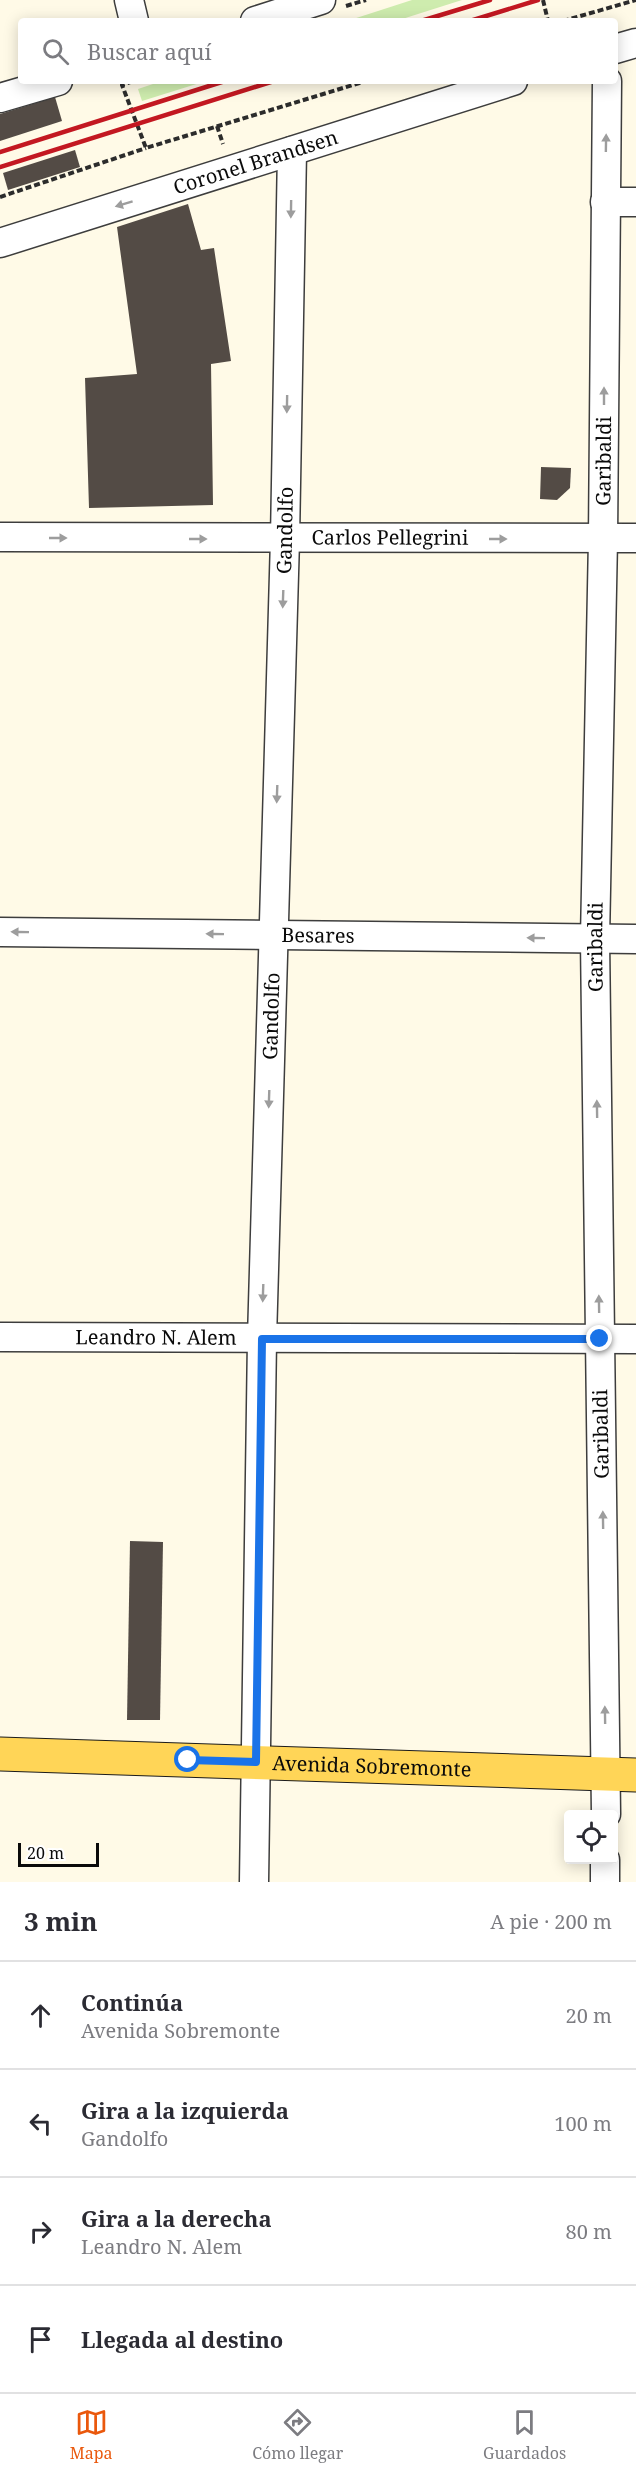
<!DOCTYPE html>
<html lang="es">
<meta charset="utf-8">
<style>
body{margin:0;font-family:"Noto Serif",serif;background:#f2f2f3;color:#2b2b33}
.controls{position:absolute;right:18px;bottom:18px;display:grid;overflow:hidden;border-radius:6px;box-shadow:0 3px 15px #0003}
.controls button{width:54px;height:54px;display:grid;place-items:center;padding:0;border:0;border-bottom:2px solid #e1e1e2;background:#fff;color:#2b2b33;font:30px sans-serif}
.scale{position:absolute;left:18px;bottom:15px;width:81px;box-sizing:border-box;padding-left:6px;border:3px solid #0a0a0a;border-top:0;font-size:16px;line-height:21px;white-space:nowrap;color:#0a0a0a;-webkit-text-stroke:4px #fff;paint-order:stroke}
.stop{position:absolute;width:18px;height:18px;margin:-14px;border:4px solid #1a73e8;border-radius:50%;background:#fff}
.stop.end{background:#1a73e8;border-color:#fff;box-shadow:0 2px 6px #0008}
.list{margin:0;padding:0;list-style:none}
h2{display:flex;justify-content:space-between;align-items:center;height:78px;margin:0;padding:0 24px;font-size:26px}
h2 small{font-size:20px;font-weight:400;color:#7c7c81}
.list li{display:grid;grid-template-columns:39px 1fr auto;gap:18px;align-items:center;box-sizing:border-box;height:108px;padding:0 24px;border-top:2px solid #e1e1e2}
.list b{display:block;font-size:22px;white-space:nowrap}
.list p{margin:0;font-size:20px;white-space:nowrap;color:#7c7c81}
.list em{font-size:20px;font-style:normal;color:#7c7c81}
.icon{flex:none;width:33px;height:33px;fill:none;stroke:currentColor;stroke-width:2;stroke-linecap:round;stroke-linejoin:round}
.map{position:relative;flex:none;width:636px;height:1882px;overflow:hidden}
.search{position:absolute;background:#fff;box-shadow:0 3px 15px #0003;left:18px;right:18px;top:18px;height:66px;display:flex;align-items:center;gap:15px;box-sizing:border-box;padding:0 21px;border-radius:6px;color:#7c7c81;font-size:22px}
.sheet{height:510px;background:#fff}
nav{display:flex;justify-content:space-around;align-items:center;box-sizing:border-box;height:84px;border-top:2px solid #e1e1e2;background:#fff;font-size:16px;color:#7c7c81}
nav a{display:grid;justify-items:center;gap:3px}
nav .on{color:#ea580c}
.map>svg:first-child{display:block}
</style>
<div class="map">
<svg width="636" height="1882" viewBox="0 0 636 1882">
<rect width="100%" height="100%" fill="#fffae7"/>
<g fill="#ceecae">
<polygon points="412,0 462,0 396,21 347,21"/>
<polygon points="162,81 206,81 142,101 138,89"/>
</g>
<g fill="#534b45">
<polygon points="55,97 62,121 0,141 0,114"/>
<polygon points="75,150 80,167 8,190 3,173"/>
<polygon points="188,204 201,250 214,248 231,361 211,364 213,505 89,508 85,378 137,374 117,227"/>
<polygon points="541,467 571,468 570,488 557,500 540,499"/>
<polygon points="130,1541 163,1542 160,1720 127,1720"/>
</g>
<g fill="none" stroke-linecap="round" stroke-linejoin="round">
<defs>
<g id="minor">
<polyline points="129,0 134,21"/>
<polyline points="255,21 321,0"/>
<polyline points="615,49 636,43"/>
<polyline points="0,98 58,81"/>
<polyline points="605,202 636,202"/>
<path id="s1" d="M0,243L513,81"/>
<path id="s2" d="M0,537L636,538"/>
<path id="s3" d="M0,932L636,939"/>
<path id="s4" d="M0,1337L636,1339"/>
<path id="s5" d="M606,1814L595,939L603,539L607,81"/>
<path id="s6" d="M254,1882L262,1339L285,539L292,151"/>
<polyline points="605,1882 605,1860"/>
</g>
<g id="major">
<path id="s7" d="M0,1754L636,1775"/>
</g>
</defs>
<use href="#minor" stroke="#3d3d3d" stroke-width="31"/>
<use href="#major" stroke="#1b1b1b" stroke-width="35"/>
<g stroke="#2c2c2c" stroke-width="4" stroke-dasharray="6 3" stroke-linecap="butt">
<polyline points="543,0 548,21"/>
<polyline points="346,6 366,0"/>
<polyline points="563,21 636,0"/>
<polyline points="133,81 122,85 146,148 366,81"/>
<polyline points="217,126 223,144"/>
<polyline points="0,197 146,148"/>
</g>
<use href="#minor" stroke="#fff" stroke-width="28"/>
<use href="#major" stroke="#ffd557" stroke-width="33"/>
<g stroke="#c31821" stroke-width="4.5">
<polyline points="421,21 490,0"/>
<polyline points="470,21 538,0"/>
<polyline points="0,152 225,81"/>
<polyline points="0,167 274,81"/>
</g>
</g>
<defs><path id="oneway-solid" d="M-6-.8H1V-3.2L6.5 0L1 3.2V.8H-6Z" transform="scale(1.5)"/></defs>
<g fill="#9d9d9d">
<use href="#oneway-solid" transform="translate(606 143) rotate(-89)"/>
<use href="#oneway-solid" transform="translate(124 204) rotate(163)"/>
<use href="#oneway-solid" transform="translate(291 209) rotate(91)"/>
<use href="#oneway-solid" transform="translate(604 396) rotate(-90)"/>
<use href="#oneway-solid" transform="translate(287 404) rotate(91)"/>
<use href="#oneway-solid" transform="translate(58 538)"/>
<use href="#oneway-solid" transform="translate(198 539)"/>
<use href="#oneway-solid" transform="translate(498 539)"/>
<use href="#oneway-solid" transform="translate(283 599) rotate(92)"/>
<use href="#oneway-solid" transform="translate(277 794) rotate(92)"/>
<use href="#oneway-solid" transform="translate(20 932) rotate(-179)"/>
<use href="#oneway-solid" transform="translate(215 934) rotate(-179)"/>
<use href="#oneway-solid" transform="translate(536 938) rotate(-179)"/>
<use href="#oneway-solid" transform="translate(269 1099) rotate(92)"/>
<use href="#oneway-solid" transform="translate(597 1109) rotate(-91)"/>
<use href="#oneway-solid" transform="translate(263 1293) rotate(92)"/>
<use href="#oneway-solid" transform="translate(599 1304) rotate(-91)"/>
<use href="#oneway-solid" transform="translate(603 1520) rotate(-91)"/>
<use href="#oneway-solid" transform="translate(605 1715) rotate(-91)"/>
</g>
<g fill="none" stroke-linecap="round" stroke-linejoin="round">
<polyline stroke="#1a73e8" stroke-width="8" points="188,1760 256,1762 262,1339 600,1339"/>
</g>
<g text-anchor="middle" stroke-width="6" stroke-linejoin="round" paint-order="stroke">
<g font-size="20" fill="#0a0a0a" stroke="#fff">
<text dy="7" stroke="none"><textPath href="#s1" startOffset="268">Coronel Brandsen</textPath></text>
<text dy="7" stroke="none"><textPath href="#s5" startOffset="1353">Garibaldi</textPath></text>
<text dy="7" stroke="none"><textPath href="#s6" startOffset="1352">Gandolfo</textPath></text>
<text dy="7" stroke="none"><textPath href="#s2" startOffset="390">Carlos Pellegrini</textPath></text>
<text dy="7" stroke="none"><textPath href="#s3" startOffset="318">Besares</textPath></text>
<text dy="7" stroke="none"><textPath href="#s5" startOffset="867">Garibaldi</textPath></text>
<text dy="7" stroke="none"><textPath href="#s6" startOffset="866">Gandolfo</textPath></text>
<text dy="7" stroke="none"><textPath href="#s4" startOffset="156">Leandro N. Alem</textPath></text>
<text transform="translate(601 1434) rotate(-91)" y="7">Garibaldi</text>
<text dy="7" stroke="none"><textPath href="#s7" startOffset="372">Avenida Sobremonte</textPath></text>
</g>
</g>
</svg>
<div class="controls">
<button><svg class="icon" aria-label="locate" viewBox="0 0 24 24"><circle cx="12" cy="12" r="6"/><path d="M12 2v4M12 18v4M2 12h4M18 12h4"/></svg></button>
</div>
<div class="scale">20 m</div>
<div class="stop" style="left:188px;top:1760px"></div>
<div class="stop end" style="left:600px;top:1339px"></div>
<div class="search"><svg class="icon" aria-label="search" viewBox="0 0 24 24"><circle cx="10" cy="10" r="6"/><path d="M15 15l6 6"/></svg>Buscar aquí</div>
</div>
<section class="sheet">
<h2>3 min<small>A pie · 200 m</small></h2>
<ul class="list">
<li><svg class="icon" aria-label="ahead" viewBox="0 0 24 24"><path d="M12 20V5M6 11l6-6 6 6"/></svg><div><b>Continúa</b><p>Avenida Sobremonte</p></div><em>20 m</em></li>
<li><svg class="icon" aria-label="left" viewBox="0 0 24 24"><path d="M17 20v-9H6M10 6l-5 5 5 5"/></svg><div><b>Gira a la izquierda</b><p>Gandolfo</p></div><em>100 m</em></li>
<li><svg class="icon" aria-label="right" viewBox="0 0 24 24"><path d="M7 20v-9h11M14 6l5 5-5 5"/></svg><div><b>Gira a la derecha</b><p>Leandro N. Alem</p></div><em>80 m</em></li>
<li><svg class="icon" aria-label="arrive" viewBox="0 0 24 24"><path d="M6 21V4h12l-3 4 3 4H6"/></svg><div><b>Llegada al destino</b></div></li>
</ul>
</section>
<nav>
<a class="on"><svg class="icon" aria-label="map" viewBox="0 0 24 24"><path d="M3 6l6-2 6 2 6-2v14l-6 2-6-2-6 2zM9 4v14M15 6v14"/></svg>Mapa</a>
<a><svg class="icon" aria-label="directions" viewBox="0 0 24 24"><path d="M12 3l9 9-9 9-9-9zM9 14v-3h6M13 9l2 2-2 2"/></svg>Cómo llegar</a>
<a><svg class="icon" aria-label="saved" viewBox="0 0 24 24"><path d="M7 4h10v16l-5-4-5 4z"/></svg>Guardados</a>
</nav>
